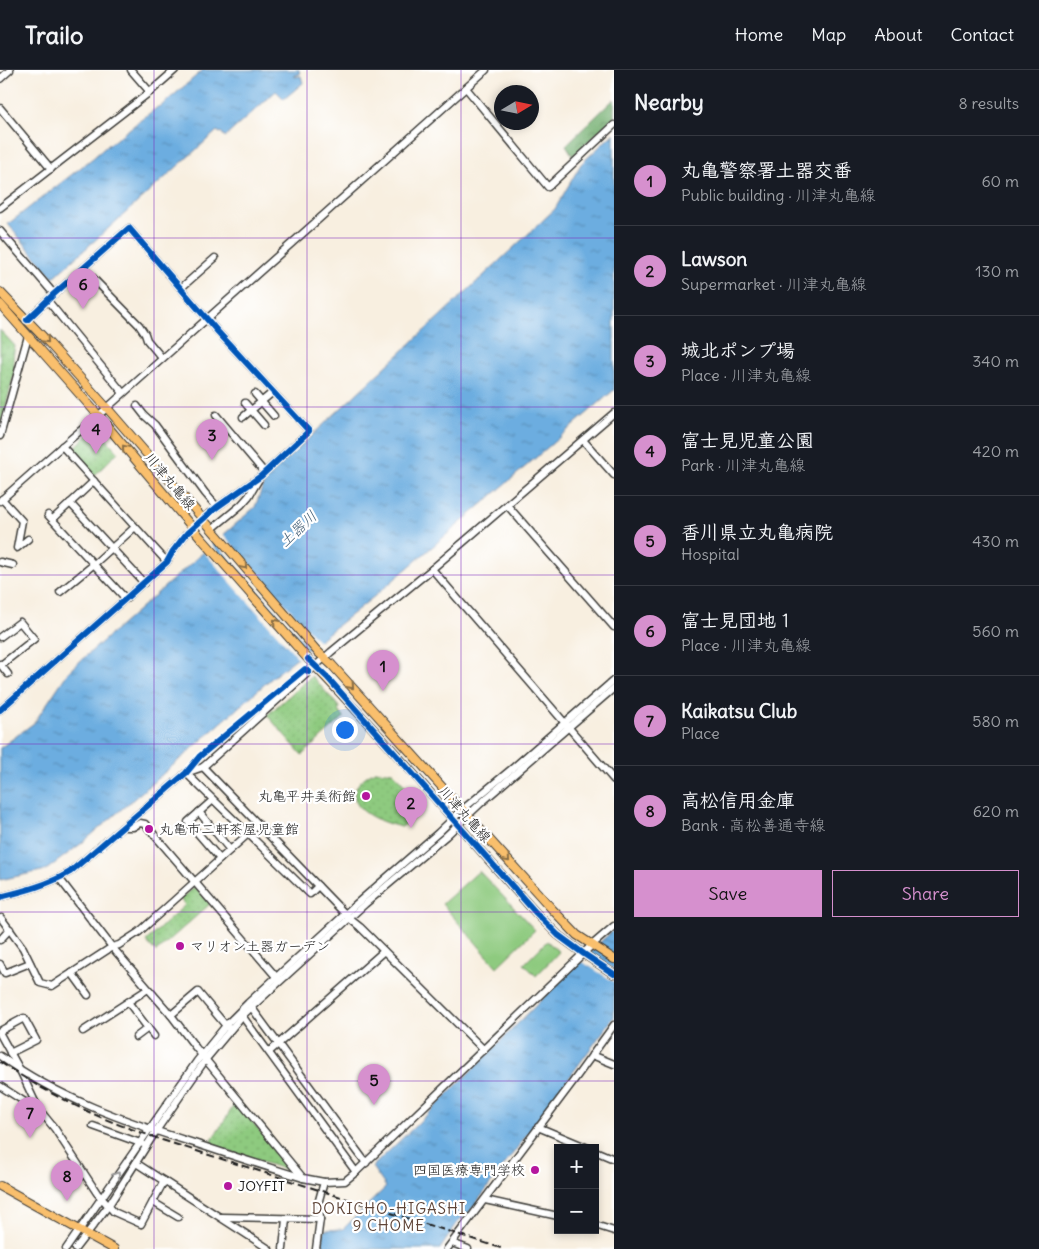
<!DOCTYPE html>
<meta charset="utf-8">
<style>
body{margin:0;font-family:Delius,"Klee One",sans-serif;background:#242831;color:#f1f3f6}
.controls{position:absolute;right:15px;bottom:15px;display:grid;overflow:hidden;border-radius:0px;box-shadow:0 2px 8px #0003}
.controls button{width:45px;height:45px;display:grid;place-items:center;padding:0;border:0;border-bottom:1px solid #363941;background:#171b24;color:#f1f3f6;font:25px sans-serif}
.compass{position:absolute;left:494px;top:15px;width:45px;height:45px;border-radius:50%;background:#171b24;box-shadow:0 2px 8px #0003;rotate:80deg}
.you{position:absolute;left:344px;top:659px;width:18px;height:18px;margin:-12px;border:4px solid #fff;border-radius:50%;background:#1a73e8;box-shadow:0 0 0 8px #1a73e833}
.badge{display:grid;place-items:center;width:32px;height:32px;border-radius:50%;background:#d690ce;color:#111;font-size:16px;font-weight:700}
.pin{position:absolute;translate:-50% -41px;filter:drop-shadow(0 1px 2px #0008)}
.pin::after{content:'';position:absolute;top:26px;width:18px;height:15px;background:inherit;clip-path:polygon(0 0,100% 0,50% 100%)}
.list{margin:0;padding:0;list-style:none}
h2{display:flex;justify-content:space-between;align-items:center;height:65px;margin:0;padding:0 20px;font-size:21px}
h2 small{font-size:16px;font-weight:400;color:#9ea1a6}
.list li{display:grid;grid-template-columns:32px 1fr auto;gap:15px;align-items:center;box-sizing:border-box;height:90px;padding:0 20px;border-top:1px solid #363941}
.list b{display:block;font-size:19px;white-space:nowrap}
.list p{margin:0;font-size:16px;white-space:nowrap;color:#9ea1a6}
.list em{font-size:16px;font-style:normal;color:#9ea1a6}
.actions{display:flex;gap:10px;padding:15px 20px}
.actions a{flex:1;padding:11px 0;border:1px solid #d690ce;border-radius:0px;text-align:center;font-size:18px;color:#d690ce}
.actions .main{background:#d690ce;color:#111}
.map{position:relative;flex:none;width:614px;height:1179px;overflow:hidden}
header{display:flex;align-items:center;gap:30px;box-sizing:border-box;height:70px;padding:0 25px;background:#171b24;border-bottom:1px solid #363941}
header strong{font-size:24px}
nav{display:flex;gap:28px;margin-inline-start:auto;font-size:18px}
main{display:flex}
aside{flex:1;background:#171b24}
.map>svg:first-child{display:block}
</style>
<header>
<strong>Trailo</strong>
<nav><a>Home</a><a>Map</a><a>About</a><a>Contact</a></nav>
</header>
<main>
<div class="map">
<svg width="614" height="1179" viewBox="0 0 614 1179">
<defs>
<pattern id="forest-crowns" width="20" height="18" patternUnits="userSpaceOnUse" patternTransform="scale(1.25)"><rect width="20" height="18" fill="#72ae6e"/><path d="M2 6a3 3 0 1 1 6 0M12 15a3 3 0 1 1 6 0" fill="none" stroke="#5d8d5a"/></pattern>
<pattern id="park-dots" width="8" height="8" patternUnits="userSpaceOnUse" patternTransform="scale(1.25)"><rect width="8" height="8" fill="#8eca7f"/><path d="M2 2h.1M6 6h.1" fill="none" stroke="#7aad6d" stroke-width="1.8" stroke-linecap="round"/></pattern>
<pattern id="water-ripples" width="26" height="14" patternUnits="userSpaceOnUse" patternTransform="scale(1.25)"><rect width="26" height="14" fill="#6cade0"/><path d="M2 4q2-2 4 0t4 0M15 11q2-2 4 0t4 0" fill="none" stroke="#588cb5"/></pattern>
</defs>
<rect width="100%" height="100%" fill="#fff"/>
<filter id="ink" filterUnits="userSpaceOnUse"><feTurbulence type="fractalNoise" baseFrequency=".02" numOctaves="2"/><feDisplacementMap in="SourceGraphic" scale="10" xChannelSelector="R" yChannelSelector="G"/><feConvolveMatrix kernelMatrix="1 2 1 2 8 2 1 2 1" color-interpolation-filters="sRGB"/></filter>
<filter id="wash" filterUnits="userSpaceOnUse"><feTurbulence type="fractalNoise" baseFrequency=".0096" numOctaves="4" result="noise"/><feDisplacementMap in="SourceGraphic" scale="20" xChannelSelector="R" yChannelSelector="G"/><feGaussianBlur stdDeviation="1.12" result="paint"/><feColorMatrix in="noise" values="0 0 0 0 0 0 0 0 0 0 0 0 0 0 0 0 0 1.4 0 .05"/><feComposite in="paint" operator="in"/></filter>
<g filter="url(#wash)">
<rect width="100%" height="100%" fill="#f8efe0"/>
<g fill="#8eca7f" stroke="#55734e">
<polygon points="479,801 535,860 497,897 442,834"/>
<polygon points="547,871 559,882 536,906 524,894"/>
</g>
<polygon fill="url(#forest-crowns)" stroke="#476545" points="614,29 614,47 573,86 566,75"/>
<g fill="url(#park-dots)" stroke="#55734e">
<polygon points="0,260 15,276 13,287 15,300 0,359"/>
<polygon points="91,362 100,362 118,382 94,406 75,385 75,377"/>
<polygon points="312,606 340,638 338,641 344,647 302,685 267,645"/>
<path d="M375,701L393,702L424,738L402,757C385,754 344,740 357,716C362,708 368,705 375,701Z"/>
<polygon points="195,817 210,834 156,882 146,871 185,835 180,829"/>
<polygon points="236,1032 292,1100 290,1101 209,1075"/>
</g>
<g fill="url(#water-ripples)" stroke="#44647e">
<polygon points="203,0 299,0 300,4 294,6 295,7 301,6 303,13 284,29 276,21 225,67 221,62 220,63 217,61 53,208 8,154 93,88 102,80 159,36 160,37"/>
<polygon points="614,63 614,320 487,430 376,525 274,606 178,691 82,773 46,800 0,810 0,678 34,653 69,601 255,437 266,408 555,139 581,94"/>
<polygon points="614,860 614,947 466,1147 460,1149 440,1179 322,1179 324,1160 343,1159 386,1117 372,1097 432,1040 579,892 581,893 601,872 601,871"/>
</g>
<g fill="#f8efe0">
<polygon points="222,463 320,573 311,580 213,470"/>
<polygon points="210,473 307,582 299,589 202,480"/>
<polygon points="588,883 614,899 614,912 581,891"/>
</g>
</g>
<g filter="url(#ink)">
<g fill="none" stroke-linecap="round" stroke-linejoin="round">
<polyline stroke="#d7cfc3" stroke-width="6" stroke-dasharray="6 3" stroke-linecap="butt" points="190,460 208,444"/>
<defs>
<g id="minor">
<polyline points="131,0 150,22"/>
<polyline points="0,9 10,0"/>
<polyline points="466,18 548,117 614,55"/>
<polyline points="0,38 51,99"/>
<polyline points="0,138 150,22 175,0"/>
<polyline points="0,161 54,224"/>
<polyline points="84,199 139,255 145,264 147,270 162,288"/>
<polyline points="181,218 215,188"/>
<polyline points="48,231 123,323"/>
<polyline points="27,250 54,224 129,158 218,262 309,361 261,406 217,437 208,444"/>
<polyline points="255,324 274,346"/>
<polyline points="245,333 264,355"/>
<polyline points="137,336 144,345 155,355 205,423 217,437"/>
<polyline points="216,345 264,402"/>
<polyline points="243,347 273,322"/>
<polyline points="0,366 28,266"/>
<polyline points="583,370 614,405"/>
<polyline points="62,376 167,492"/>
<polyline points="2,429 22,451 17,478 28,469"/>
<polyline points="0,431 60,378 107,338 486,0"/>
<polyline points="70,433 144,513"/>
<polyline points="507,435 614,557"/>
<polyline points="48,445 126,529"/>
<polyline points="53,449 94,411"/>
<polyline points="212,459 241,435 249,426 259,409"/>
<polyline points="0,492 13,495"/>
<polyline points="432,499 614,710"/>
<polyline points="60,522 93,495 135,457"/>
<polyline points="0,567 20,552 34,569 1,595"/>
<polyline points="0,594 8,604"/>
<polyline points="0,640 167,492 173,481 187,463"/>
<polyline points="203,697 350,849 360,857 484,980"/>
<polyline points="186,703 310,824 318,816"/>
<polyline points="213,730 188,752 220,789"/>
<polyline points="199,742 230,780"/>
<polyline points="123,757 133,757 140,753 145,754 278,909"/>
<polyline points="59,808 112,877 171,945 196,978 303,1108 324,1112 319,1130 320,1149 316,1179"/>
<path d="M0,827C24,821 48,815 70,802L186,703L203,697L331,582L432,499L614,343"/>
<polyline points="1,848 23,878 40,913 52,916 112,877 119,875 139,862 258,755"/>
<polyline points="0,870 10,859"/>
<polyline points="0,894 5,903 30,893"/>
<polyline points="72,903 88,925"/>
<polyline points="128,932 154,966"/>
<polyline points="249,934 366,1093"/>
<polyline points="240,943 356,1102 592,875 614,856"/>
<polyline points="171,945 198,922 227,957"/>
<polyline points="0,961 24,948 36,970 10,983"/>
<polyline points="83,961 148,919"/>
<polyline points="0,964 20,1000 36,1034 36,1038"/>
<polyline points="136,967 148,958"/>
<polyline points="269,982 384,881"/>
<polyline points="592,985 614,994"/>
<path d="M0,986C58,1028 126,1052 194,1073C230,1085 267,1097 303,1108"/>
<polyline points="0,1016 42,1043 55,1059 97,1123 114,1142 141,1154 164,1111"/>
<polyline points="93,1056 143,1074"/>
<polyline points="538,1057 588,1078"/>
<polyline points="595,1081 614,1089"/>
<polyline points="136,1093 269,1179"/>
<polyline points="324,1112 345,1111 356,1102"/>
<polyline points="485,1130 558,1146"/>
<polyline points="153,1132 178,1147"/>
<polyline points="221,1147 320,1149"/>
<polyline points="595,1155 614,1161"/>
<polyline points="452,1173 468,1179"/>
<polyline points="66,1179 197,991 228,953 248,933 355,835 438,763 462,740 514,697 614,610"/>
<polyline points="75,1179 109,1135 156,1061 206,989 242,946 365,834 446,766 481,733 614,618"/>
<polyline points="283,1179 286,1149"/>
<polyline points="447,1179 572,1013 614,955"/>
</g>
<g id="major">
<polyline points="0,222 48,272 107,338 317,581 332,595 552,839 577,865 614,889"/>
<path d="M0,234L98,345L202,469L308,589C387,670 460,759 536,843L558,865L584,884L614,904"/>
<polyline points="0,1116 114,1179"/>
</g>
</defs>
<use href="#minor" stroke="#3d3c39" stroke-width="9"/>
<use href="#major" stroke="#3d3c39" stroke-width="10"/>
<use href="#minor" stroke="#fff" stroke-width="6"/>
<use href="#major" stroke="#f9bf6d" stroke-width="8"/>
<path stroke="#1c1c1c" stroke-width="2" stroke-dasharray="8 4" stroke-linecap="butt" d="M0,992C36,1016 74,1037 115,1053C130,1059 146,1064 162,1070L504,1179"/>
<defs>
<g id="cycleway">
<polyline points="308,589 327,607 536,843 558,865 584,884 614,904"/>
<polyline points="0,640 167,492 173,481 187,463 217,437 261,406 309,361 218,262 129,158 54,224 27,250"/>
<path d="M0,827C24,821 48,815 70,802L186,703L200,686L305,599L309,602"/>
</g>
</defs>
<use href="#cycleway" stroke="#fff" stroke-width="9"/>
<use href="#cycleway" stroke="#0057b8" stroke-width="6"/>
</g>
<defs><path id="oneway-chevron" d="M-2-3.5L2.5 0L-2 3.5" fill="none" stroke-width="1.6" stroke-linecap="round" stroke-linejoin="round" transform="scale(1.25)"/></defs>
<g stroke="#8a6e44">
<use href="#oneway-chevron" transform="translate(46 270) rotate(47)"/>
<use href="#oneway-chevron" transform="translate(125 378) rotate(-130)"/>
<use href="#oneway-chevron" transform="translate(244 496) rotate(49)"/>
<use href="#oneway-chevron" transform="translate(276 552) rotate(-132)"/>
<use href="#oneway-chevron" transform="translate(351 616) rotate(48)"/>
<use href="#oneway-chevron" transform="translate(507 789) rotate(48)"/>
</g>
<use stroke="#999" href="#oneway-chevron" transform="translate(117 1105) rotate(-56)"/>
</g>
<path fill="none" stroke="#7b2cbf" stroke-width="1" stroke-opacity="0.55" d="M154,0V1179M307,0V1179M461,0V1179M0,168H614M0,337H614M0,505H614M0,674H614M0,842H614M0,1011H614"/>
<g fill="#b5179e" stroke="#fff" stroke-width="2">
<circle cx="366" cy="726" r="5"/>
<circle cx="149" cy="759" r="5"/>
<circle cx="180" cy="876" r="5"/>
<circle cx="535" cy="1100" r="5"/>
<circle cx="228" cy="1116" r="5"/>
</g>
<g text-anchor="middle" stroke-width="4.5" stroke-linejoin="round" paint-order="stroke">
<g font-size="14" fill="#1c1c1c" stroke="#fff">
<text transform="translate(170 411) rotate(50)" y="5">川津丸亀線</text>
<text transform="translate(465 744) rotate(48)" y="5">川津丸亀線</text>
</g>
<g font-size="14" fill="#1c1c1c" stroke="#fff" text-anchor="start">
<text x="356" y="731" text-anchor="end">丸亀平井美術館</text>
<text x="159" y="764">丸亀市二軒茶屋児童館</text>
<text x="190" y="881">マリオン土器ガーデン</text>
<text x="525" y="1105" text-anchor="end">四国医療専門学校</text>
<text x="238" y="1121">JOYFIT</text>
</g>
<g font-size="15" font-style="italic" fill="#405d74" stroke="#fff">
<text transform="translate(298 459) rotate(-43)" y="5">土器川</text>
</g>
<g font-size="15" letter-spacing="1" fill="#5f4538" stroke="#fff">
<text x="389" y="1144">DOKICHO-HIGASHI<tspan x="389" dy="17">9 CHOME</tspan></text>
</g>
</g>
</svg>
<div class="controls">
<button>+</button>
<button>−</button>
</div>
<svg class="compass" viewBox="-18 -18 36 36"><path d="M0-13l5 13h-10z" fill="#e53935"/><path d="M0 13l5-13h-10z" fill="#9ea1a6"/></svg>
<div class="you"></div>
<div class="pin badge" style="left:383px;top:621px">1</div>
<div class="pin badge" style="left:411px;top:758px">2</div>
<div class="pin badge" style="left:212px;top:390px">3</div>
<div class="pin badge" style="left:96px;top:384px">4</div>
<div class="pin badge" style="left:374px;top:1035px">5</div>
<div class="pin badge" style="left:83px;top:239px">6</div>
<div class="pin badge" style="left:30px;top:1068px">7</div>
<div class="pin badge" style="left:67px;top:1131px">8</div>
</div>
<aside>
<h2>Nearby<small>8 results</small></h2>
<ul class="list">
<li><span class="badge">1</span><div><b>丸亀警察署土器交番</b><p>Public building · 川津丸亀線</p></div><em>60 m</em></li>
<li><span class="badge">2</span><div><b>Lawson</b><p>Supermarket · 川津丸亀線</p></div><em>130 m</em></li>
<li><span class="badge">3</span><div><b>城北ポンプ場</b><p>Place · 川津丸亀線</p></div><em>340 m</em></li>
<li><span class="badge">4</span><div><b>富士見児童公園</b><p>Park · 川津丸亀線</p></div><em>420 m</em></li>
<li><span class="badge">5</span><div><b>香川県立丸亀病院</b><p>Hospital</p></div><em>430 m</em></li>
<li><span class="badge">6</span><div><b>富士見団地１</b><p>Place · 川津丸亀線</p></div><em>560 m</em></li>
<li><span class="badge">7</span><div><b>Kaikatsu Club</b><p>Place</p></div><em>580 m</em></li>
<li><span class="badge">8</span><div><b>高松信用金庫</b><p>Bank · 高松善通寺線</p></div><em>620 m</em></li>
</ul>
<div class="actions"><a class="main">Save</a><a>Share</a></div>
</aside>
</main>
